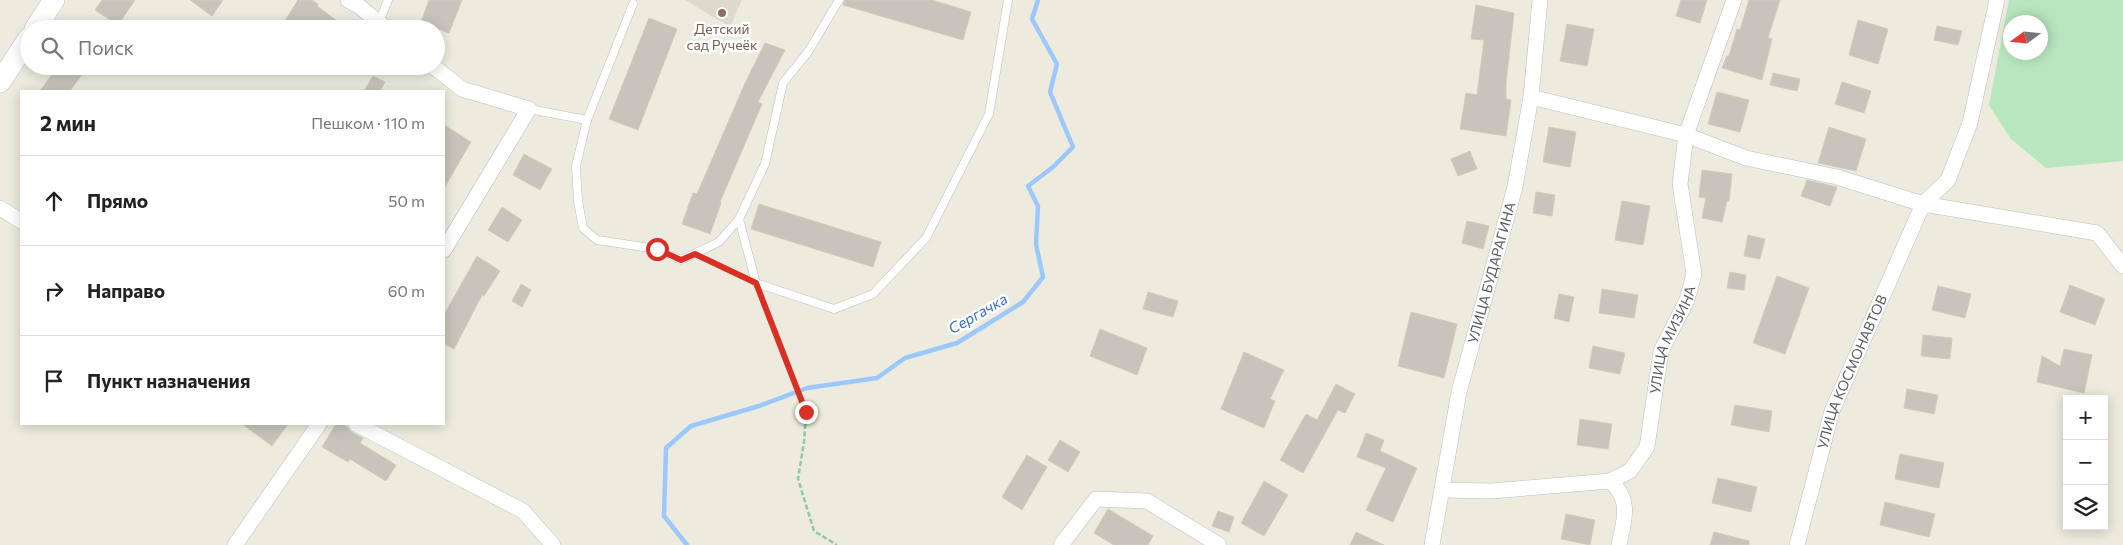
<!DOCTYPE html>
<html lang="ru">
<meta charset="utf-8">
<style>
body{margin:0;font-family:Commissioner,sans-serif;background:#f6f6f6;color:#222}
.controls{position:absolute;right:15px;bottom:15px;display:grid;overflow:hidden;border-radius:0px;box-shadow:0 2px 12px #0003}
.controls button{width:45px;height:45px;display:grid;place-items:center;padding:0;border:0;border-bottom:1px solid #e0e0e0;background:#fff;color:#222;font:25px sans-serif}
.compass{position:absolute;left:2003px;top:15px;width:45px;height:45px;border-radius:50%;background:#fff;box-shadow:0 2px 12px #0003;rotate:255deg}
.stop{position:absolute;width:15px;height:15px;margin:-11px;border:4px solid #d93025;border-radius:50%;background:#fff}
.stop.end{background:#d93025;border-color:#fff;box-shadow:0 1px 5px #0008}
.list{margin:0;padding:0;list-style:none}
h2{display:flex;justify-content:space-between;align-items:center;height:65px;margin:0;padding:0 20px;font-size:21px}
h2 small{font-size:16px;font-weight:400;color:#767676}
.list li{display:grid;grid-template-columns:32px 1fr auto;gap:15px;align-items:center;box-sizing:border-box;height:90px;padding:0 20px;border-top:1px solid #e0e0e0}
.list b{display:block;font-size:19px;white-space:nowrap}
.list em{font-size:16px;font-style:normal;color:#767676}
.icon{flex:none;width:28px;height:28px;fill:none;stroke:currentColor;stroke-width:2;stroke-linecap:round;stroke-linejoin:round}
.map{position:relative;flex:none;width:2123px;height:545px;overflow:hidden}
.search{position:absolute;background:#fff;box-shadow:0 2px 12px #0003;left:20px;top:20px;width:425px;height:55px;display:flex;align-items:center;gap:12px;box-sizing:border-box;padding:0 18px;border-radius:28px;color:#767676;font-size:19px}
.panel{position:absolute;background:#fff;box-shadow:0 2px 12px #0003;left:20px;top:90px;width:425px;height:335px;border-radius:0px}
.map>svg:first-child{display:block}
</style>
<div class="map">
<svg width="2123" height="545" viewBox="0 0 2123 545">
<rect width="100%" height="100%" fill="#ecebde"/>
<polygon fill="#dcdacd" points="685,0 742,0 730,27"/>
<path fill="#b8e6be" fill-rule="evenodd" d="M2009,0H2123V161L2046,168L2011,139L1989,105ZM2010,22H2040V52H2010Z"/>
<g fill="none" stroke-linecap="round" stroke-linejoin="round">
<polyline stroke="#9cc8ff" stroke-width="4.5" points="687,545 664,516 666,448 691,426 759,406 807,388 877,378 905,358 957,343 1023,302 1043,277 1036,244 1038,206 1028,186 1053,167 1073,147 1050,92 1057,64 1032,19 1038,0"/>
</g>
<g fill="#c7c5bb" stroke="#d1cdbc">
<polygon points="102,0 135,0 118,25 95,10"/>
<polygon points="190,0 223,0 212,16"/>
<polygon points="298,0 312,0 318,4 317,6 348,29 280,29"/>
<polygon points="429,0 462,0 449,33 421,22"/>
<polygon points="845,0 932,0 971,12 963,40 843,5"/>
<polygon points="1681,0 1707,0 1700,23 1676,16"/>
<polygon points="1749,0 1780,0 1768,38 1772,39 1762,80 1722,68 1727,56 1729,56 1737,29 1740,30"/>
<polygon points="1476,5 1514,13 1506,83 1506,99 1511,100 1506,136 1460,129 1466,93 1477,95 1484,40 1471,39"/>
<polygon points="649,18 677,29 638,130 609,119"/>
<polygon points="1858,20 1888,29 1878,64 1849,55"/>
<polygon points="1567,24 1594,29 1587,66 1560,61"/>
<polygon points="1937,26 1962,31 1958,45 1934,40"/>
<polygon points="765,43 785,50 758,102 762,104 720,202 721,203 710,234 682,224 693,193 697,194 746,81"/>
<polygon points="58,66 88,66 70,91 40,91"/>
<polygon points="1773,73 1800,79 1797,91 1770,85"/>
<polygon points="373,76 385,82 380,91 364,91"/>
<polygon points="1842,82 1871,91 1864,113 1835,104"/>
<polygon points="1717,92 1749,100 1740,132 1708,124"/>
<polygon points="444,125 471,142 444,188"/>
<polygon points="1549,127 1576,132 1570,167 1543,162"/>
<polygon points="1829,127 1866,139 1856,171 1818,163"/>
<polygon points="1470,151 1477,169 1458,176 1451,159"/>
<polygon points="524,154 552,169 540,190 513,175"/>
<polygon points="1702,170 1732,174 1729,201 1727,201 1722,222 1702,218 1706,198 1699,197"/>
<polygon points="1807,180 1837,187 1830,206 1801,196"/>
<polygon points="1536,192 1555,195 1552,216 1533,213"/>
<polygon points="1622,201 1650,206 1643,245 1615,240"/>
<polygon points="759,204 881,242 873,267 751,229"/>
<polygon points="502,207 522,220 508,242 488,230"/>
<polygon points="1467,221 1489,226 1483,249 1462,243"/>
<polygon points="1748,235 1765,239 1760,259 1744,256"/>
<polygon points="477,256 500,271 484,296 482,295 454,349 444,344 444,315"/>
<polygon points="1730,272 1746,275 1744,290 1727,288"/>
<polygon points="1777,276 1809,288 1785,354 1753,343"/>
<polygon points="521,284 531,290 522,307 512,301"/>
<polygon points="2070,285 2105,299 2095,325 2060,312"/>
<polygon points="1938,286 1971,294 1965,318 1932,310"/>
<polygon points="1602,289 1638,295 1634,318 1599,313"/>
<polygon points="1148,292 1178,301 1173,317 1143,309"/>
<polygon points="1559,294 1574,297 1569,322 1554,318"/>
<polygon points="1411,312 1457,324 1444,378 1398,366"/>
<polygon points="1100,329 1147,348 1137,375 1090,356"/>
<polygon points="1923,335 1952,338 1950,359 1921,356"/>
<polygon points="1593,346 1625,353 1620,374 1589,368"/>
<polygon points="2064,349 2092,355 2084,393 2037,382 2042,356 2060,366"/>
<polygon points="1244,352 1284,370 1270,399 1275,401 1264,428 1221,409"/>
<polygon points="1336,384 1355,394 1345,413 1338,410 1303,473 1280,460 1306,414 1317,420"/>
<polygon points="1907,389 1938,395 1934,414 1904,408"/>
<polygon points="1735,405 1772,411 1769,432 1731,425"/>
<polygon points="1580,419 1612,424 1608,449 1577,445"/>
<polygon points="242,424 288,424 272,446"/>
<polygon points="336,424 342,424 347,427 351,432 363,438 360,443 396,465 386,481 350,459 348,462 322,447"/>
<polygon points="1366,433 1384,440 1380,451 1417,468 1393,522 1366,510 1386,468 1357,457"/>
<polygon points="1060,440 1080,452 1068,472 1048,460"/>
<polygon points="1900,454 1944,463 1939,488 1895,479"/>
<polygon points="1027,455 1047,467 1022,510 1002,497"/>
<polygon points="1718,478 1757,487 1751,512 1712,503"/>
<polygon points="1264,481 1288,495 1264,536 1241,523"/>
<polygon points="1885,502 1935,514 1929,537 1880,525"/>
<polygon points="1108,509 1153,536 1148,545 1114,545 1094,533"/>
<polygon points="1218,511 1234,517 1229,532 1212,526"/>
<polygon points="1566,514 1595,520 1590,545 1561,539"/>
<polygon points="1356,532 1384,545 1350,545"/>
<polygon points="1714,532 1749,541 1749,545 1710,545"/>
</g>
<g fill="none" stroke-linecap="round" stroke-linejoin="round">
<defs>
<g id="service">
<polyline points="379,22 388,0"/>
<polyline points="529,109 587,120 576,166 578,201 583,228 597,240 657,249 681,260 719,242 739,219 765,164 783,83 808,52 839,0"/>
<polyline points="587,120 633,4"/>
<polyline points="739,219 756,283 834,309 873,294 926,238 989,114 1008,0"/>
</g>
<g id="minor">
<polyline points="348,0 360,7 387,29"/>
<polyline points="433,66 462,89 529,109 444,250"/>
<polyline points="1531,97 1686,135 1746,158 1837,177 1923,204 2097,233 2123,266"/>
<polyline points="0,208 21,221"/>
<polyline points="356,424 523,511 553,545"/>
<polyline points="1442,490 1492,491 1610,481"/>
<polyline points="235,545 319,424"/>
<polyline points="1061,545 1096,499 1147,501 1219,545"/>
<path id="s1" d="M1432,545L1459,392L1515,187L1531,97L1540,0"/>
<path id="s2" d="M1619,545C1624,520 1632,500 1610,481L1630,471L1647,447L1661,351L1687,300L1694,274L1680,184L1686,135L1734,0"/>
<path id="s3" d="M1797,545L1832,411L1923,204L1948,180L1970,123L1997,0"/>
</g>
<g id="secondary">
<polyline points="35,29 54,0"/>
<polyline points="0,82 29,38"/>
</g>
</defs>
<use href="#service" stroke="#bcbdc4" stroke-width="9"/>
<use href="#minor" stroke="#bcbdc4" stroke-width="16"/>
<use href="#secondary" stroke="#bbbec6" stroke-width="22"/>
<g stroke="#91c7a7" stroke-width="2.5" stroke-dasharray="5 2.5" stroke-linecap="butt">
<polyline points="707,259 743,276"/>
<polyline points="762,297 806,412 804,442 798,479 814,531 837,545"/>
</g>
<use href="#service" stroke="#fff" stroke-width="8"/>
<use href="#minor" stroke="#fff" stroke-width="15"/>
<use href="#secondary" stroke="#fff" stroke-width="21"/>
</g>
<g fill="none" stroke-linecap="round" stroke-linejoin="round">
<polyline stroke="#d93025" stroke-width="6" points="657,249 681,260 695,254 756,283 806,412"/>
</g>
<circle fill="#8d6e63" stroke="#fff" stroke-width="2" cx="722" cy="13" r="5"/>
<g text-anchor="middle" stroke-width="5" stroke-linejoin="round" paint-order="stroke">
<g font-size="14" fill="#785e54" stroke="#fff">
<text x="722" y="34">Детский<tspan x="722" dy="16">сад Ручеёк</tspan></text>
</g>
<g font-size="14" fill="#585b61" stroke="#fff">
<text dy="5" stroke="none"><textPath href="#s1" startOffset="279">УЛИЦА БУДАРАГИНА</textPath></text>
<text dy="5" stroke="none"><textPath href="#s2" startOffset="232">УЛИЦА МИЗИНА</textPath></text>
<text dy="5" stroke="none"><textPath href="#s3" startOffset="182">УЛИЦА КОСМОНАВТОВ</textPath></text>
</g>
<g font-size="15" font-style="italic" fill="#376dca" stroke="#fff">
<text transform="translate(978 314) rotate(-30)" y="5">Сергачка</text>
</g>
</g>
</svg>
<div class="controls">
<button>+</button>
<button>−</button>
<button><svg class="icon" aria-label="layers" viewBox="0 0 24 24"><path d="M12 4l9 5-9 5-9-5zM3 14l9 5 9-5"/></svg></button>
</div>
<svg class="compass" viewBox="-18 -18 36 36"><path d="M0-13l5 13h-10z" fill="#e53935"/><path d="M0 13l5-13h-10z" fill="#767676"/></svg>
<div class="stop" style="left:657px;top:249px"></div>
<div class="stop end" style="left:806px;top:412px"></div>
<div class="search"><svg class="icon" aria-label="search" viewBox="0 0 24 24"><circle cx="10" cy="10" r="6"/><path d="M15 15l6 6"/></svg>Поиск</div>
<section class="panel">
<h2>2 мин<small>Пешком · 110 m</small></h2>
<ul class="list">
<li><svg class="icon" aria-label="ahead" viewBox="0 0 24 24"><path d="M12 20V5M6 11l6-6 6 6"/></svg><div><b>Прямо</b></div><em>50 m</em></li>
<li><svg class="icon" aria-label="right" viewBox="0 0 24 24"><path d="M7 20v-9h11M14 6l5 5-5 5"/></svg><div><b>Направо</b></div><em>60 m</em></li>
<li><svg class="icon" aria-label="arrive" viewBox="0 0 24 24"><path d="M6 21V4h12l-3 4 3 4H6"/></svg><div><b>Пункт назначения</b></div></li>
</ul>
</section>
</div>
